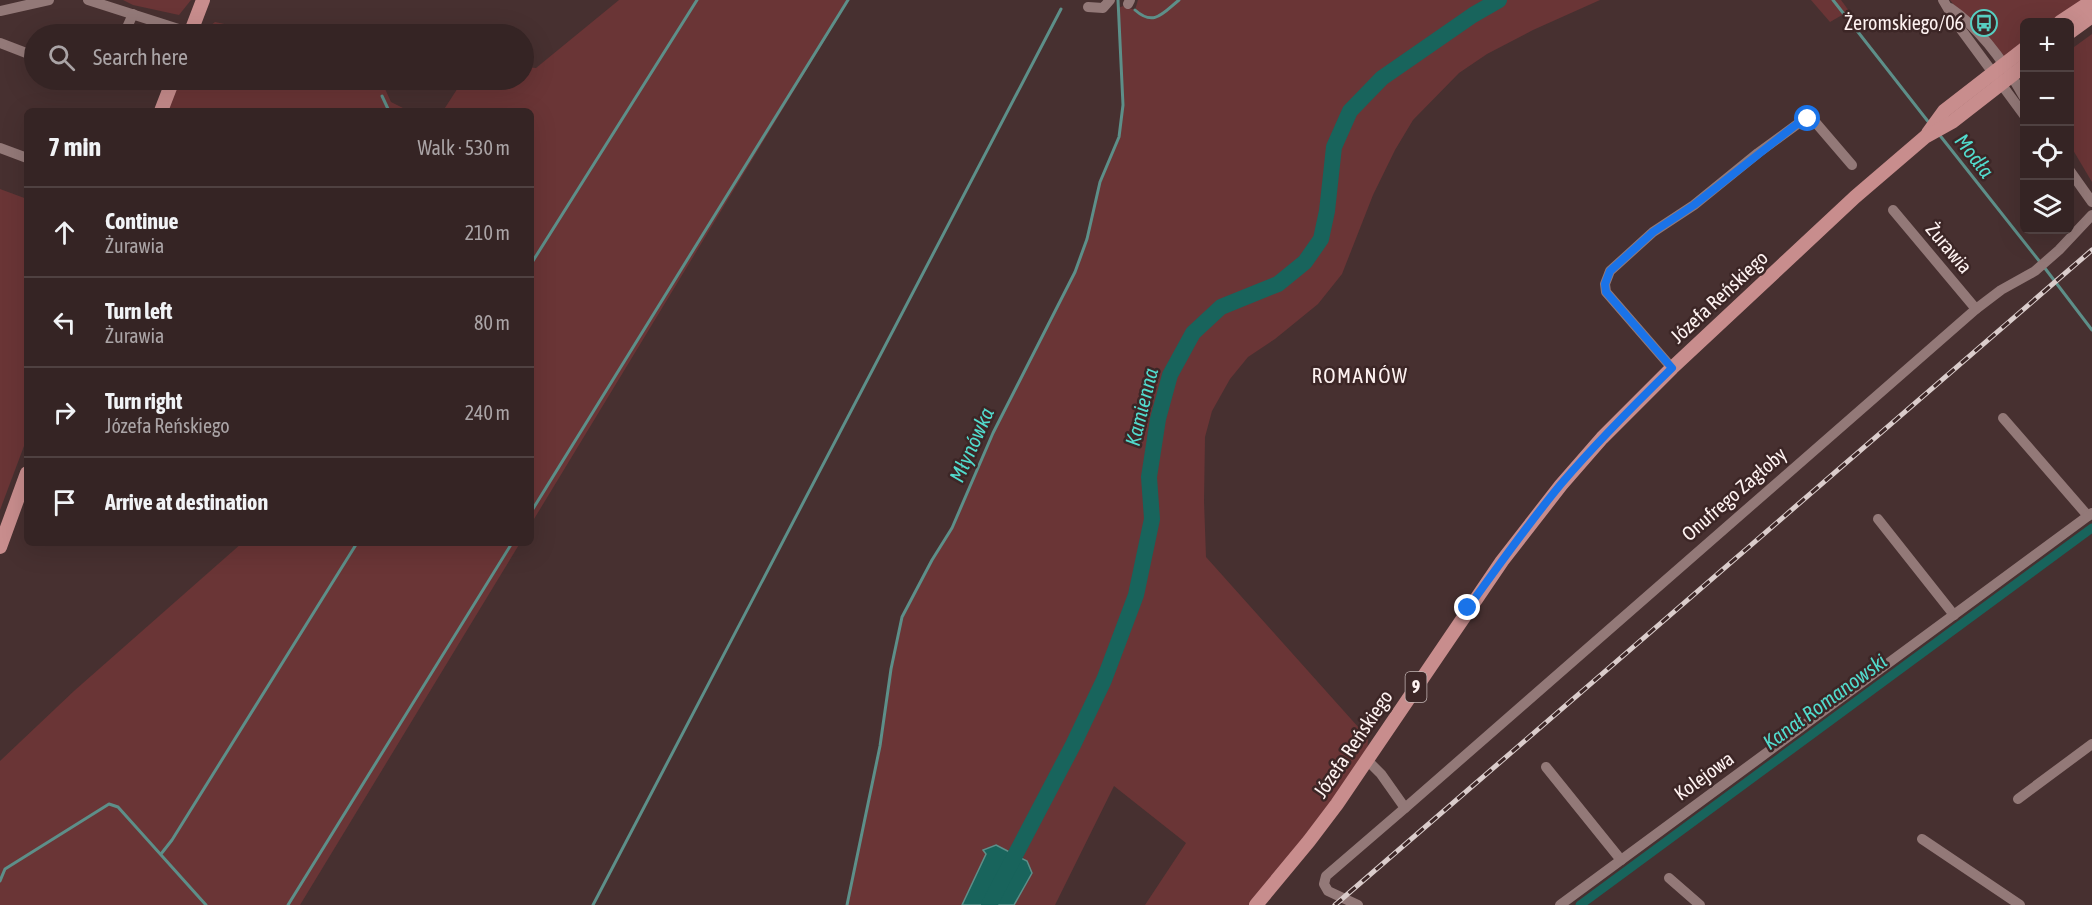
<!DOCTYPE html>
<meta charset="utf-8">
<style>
body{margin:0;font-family:"Asap Condensed",sans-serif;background:#403031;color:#f1f3f6}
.controls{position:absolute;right:18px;top:18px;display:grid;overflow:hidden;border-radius:9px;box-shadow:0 6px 24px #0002}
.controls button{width:54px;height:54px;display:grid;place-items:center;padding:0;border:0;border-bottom:2px solid #4f4141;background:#352424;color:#f1f3f6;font:30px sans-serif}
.stop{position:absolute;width:18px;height:18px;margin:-14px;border:4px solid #1a73e8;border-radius:50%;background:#fff}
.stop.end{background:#1a73e8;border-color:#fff;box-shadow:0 2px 6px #0008}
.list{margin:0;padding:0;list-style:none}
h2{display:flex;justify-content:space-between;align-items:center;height:78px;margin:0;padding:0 24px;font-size:26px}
h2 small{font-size:20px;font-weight:400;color:#aaa4a6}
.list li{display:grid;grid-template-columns:39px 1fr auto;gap:18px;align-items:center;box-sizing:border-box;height:90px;padding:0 24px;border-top:2px solid #4f4141}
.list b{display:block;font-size:22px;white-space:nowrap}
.list p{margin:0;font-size:20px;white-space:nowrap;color:#aaa4a6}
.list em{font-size:20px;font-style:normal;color:#aaa4a6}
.icon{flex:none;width:33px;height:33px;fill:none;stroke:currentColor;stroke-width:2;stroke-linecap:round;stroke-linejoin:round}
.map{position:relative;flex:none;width:2092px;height:905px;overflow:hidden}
.search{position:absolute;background:#352424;box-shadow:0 6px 24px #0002;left:24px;top:24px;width:510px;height:66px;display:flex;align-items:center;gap:15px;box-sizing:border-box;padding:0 21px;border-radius:33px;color:#aaa4a6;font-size:22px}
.panel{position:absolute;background:#352424;box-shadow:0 6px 24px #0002;left:24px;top:108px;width:510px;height:438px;border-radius:9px}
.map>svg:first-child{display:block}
</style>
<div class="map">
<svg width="2092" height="905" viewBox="0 0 2092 905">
<rect width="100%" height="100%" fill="#473030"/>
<g fill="#6a3536">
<polygon points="123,0 191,0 179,15 133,5"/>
<polygon points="619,0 849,0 531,524 531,111 443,111 463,80 524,80 524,67 536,68"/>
<polygon points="1138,0 1600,0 1533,30 1487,54 1459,73 1413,120 1395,150 1373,195 1342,274 1318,304 1275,339 1248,357 1230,379 1212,411 1205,437 1204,501 1206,557 1368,738 1367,760 1256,905 1145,905 1186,843 1114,786 1055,905 1014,905 1032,873 1027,861 1016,851 989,905 847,905 880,746 891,669 902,617 932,560 952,528 993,433 1075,272 1087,239 1100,182 1119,137 1123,105 1118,8 1123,6 1135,10"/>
<polygon points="1811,0 1841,0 1849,11 1830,22"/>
<polygon points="1950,0 2092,0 2060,22 2024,22 2024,49 2004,65"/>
<polygon points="215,22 271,34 200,34"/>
<polygon points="2092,34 2092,182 2070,145 2070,50"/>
<polygon points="179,80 381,80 391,102 409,111 166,111"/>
<polygon points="0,189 27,199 27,438 0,510"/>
<polygon points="242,543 520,543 300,905 0,905 0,761 74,691"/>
</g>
<polygon fill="#18645c" stroke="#5d8f89" stroke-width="1.5" points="996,845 1027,861 1032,873 1014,905 962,905 986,854 983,850"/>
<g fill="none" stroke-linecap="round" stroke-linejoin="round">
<g stroke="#5d8f89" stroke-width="3">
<polyline points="1833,0 1930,124"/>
<path d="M1135,10C1154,27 1163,13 1179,0"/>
<polyline points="382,96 389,111"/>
<polyline points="1938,133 2040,262"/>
<polyline points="531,264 697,0"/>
<polyline points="2044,267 2092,330"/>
<polyline points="531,512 848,0"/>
<polyline points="161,854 172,840 357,543"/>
<polyline points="0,881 5,869 109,804 118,807 206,905"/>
<polyline points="288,905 512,543"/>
<polyline points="593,905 1061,9"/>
<polyline points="847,905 880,746 891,669 902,617 932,560 952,528 993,433 1075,272 1087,239 1100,182 1119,137 1123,105 1118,0"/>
</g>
<polyline stroke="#18645c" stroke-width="9" points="1580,905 2092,528"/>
<polyline stroke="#18645c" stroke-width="16" points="989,905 1073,745 1104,680 1136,595 1152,519 1149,477 1158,419 1170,375 1193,333 1221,307 1278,284 1305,262 1321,239 1327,211 1334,147 1350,111 1382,78 1473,15 1499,0"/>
<g stroke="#937978" stroke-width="10">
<polyline points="88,0 191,33"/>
<polyline points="1943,0 1957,24 2024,115"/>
<polyline points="1128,4 1130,0"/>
<polyline points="1088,7 1103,8 1110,0"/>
<path d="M1950,8C1981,29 2006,65 2024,97"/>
<polyline points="0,11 49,0"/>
<polyline points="124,34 133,14"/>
<polyline points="0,43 34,56"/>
<polyline points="0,148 27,158"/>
<polyline points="2070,171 2092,202"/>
<polyline points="1893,210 1976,309"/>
<polyline points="1672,368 1606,292 1605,284 1610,271 1653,232 1694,205 1758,153 1803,120 1808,119 1816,123 1852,165"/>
<polyline points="2003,418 2088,516"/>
<polyline points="1878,519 1954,615"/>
<polyline points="1546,767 1621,860"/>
<polyline points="2018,799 2092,744"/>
<polyline points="1405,808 1976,309 2001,290 2035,271 2059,250 2092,215"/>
<polyline points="1922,839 2020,905"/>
<polyline points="1669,878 1700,905"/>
<polyline points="1358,905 1328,891 1324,884 1326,876 1405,808 1381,774 1367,760"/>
<polyline points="1560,905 2092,513"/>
</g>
<g stroke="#c88d8d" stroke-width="14">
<polyline points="2060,22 2092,1"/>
<polyline points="2070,32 2092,16"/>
<polyline points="190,34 203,0"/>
<polyline points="161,111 173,80"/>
<polyline points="1928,133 1944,111 2024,49"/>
<polyline points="0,547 27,473"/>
<polyline points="1256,905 1309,841 1337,804 1502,561 1561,485 1602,438 1672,368 1855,197 1925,137 1952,122 2024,66"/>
</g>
<defs>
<polyline id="rail" points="1335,905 2092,250"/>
</defs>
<use href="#rail" stroke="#dacccb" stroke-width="5"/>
<use href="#rail" stroke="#3c2626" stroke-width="3" stroke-dasharray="9" stroke-linecap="butt"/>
</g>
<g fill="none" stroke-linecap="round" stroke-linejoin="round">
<path stroke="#1a73e8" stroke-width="8" d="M1468,608C1498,566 1528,524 1561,484C1596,443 1633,406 1672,368L1606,292L1605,284L1610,271L1653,232L1694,205L1793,127L1803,120L1808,119"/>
</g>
<defs>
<symbol id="bus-ring" viewBox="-11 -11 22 22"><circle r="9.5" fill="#3c2626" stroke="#57cec1" stroke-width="1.5"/><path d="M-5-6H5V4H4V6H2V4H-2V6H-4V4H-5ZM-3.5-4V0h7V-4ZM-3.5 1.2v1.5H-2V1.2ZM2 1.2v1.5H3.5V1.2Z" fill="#57cec1"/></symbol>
</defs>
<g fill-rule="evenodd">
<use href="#bus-ring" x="1969" y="8" width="30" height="30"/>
</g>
<g text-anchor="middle" stroke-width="5" stroke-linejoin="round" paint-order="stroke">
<rect fill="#3c2626" stroke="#c4b5b4" stroke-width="1.5" x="1405.5" y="672" width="21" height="30" rx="4.5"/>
<g font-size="18" font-weight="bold" fill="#fef2f1">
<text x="1416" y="693">9</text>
</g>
<g font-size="20" fill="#fef2f1" stroke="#3c2626" text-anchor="end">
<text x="1964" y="30">Żeromskiego/06</text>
</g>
<g font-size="20" fill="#fef2f1" stroke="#3c2626">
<text transform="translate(1949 248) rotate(50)" y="7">Żurawia</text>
<text transform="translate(1719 297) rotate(-43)" y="7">Józefa Reńskiego</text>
<text transform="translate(1734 494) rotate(-41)" y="7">Onufrego Zagłoby</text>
<text transform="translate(1353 744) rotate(-56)" y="7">Józefa Reńskiego</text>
<text transform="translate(1704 776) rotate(-36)" y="7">Kolejowa</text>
</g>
<g font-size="21" font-style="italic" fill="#52dbcd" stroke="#3c2626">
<text transform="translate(1974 156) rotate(52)" y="7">Modła</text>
<text transform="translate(1142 407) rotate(-76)" y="7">Kamienna</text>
<text transform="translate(972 445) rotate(-66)" y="7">Młynówka</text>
<text transform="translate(1825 702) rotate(-36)" y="7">Kanał Romanowski</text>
</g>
<g font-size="21" letter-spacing="1.5" fill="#fef2f1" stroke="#3c2626">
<text x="1360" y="383">ROMANÓW</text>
</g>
</g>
</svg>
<div class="controls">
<button>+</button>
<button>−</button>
<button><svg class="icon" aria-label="locate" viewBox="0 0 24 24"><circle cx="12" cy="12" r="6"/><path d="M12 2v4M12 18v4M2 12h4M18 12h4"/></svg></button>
<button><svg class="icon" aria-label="layers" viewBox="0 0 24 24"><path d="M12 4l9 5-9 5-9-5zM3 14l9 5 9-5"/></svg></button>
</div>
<div class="stop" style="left:1808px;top:119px"></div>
<div class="stop end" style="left:1468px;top:608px"></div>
<div class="search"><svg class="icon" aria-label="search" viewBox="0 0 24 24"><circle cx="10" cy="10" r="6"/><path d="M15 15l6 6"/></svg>Search here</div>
<section class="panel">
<h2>7 min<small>Walk · 530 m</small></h2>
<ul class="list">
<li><svg class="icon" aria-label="ahead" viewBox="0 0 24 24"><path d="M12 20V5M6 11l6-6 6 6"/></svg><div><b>Continue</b><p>Żurawia</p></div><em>210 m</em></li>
<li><svg class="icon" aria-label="left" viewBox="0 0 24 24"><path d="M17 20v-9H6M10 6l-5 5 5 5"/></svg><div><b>Turn left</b><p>Żurawia</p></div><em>80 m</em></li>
<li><svg class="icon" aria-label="right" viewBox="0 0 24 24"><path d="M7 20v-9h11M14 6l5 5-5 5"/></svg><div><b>Turn right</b><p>Józefa Reńskiego</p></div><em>240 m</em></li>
<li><svg class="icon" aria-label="arrive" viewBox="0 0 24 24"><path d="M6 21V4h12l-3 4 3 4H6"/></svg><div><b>Arrive at destination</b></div></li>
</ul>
</section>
</div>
